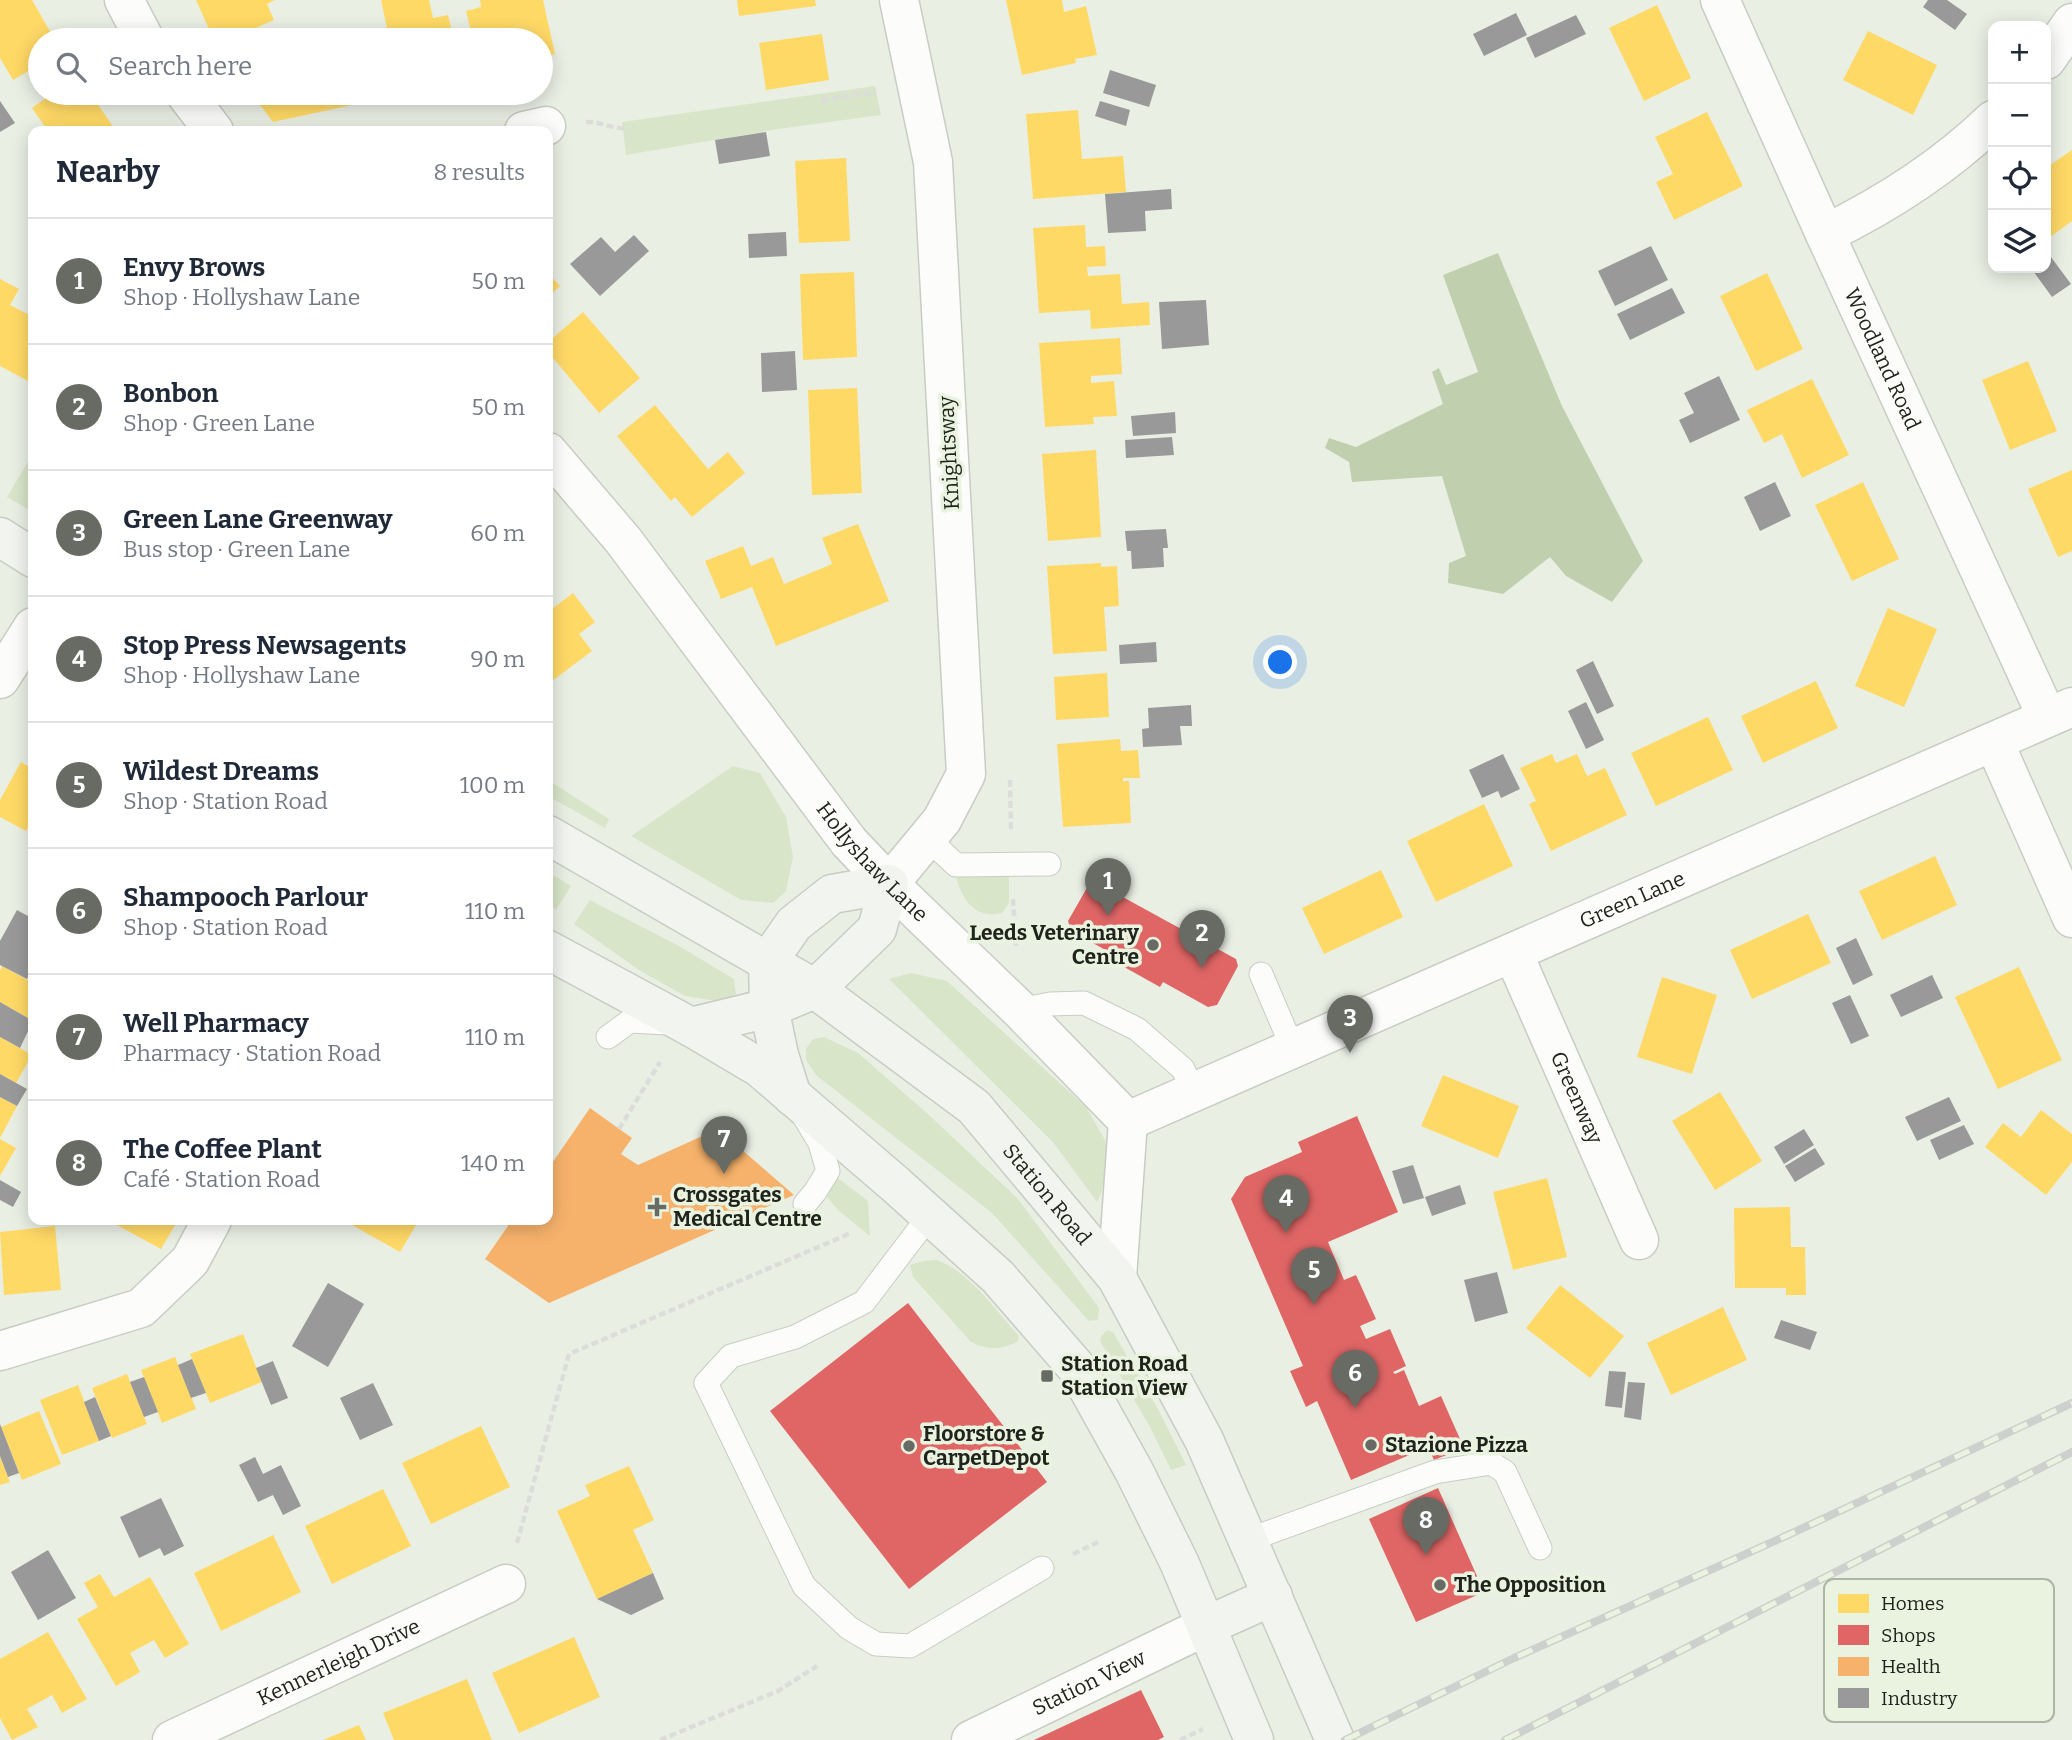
<!DOCTYPE html>
<meta charset="utf-8">
<style>
body{margin:0;font-family:Bitter,serif;background:#f2f2f3;color:#1f2937}
.controls{position:absolute;right:21px;top:21px;display:grid;overflow:hidden;border-radius:14px;box-shadow:0 4px 18px #0003}
.controls button{width:63px;height:63px;display:grid;place-items:center;padding:0;border:0;border-bottom:2px solid #e0e1e3;background:#fff;color:#1f2937;font:35px sans-serif}
.you{position:absolute;left:1281px;top:663px;width:24px;height:24px;margin:-18px;border:5px solid #fff;border-radius:50%;background:#1a73e8;box-shadow:0 0 0 10px #1a73e833}
.badge{display:grid;place-items:center;width:46px;height:46px;border-radius:50%;background:#676b63;color:#fff;font-size:23px;font-weight:700}
.pin{position:absolute;translate:-50% -58px;filter:drop-shadow(0 2px 4px #0008)}
.pin::after{content:'';position:absolute;top:37px;width:24px;height:21px;background:inherit;clip-path:polygon(0 0,100% 0,50% 100%)}
.list{margin:0;padding:0;list-style:none}
h2{display:flex;justify-content:space-between;align-items:center;height:91px;margin:0;padding:0 28px;font-size:30px}
h2 small{font-size:23px;font-weight:400;color:#747a83}
.list li{display:grid;grid-template-columns:46px 1fr auto;gap:21px;align-items:center;box-sizing:border-box;height:126px;padding:0 28px;border-top:2px solid #e0e1e3}
.list b{display:block;font-size:26px;white-space:nowrap}
.list p{margin:0;font-size:23px;white-space:nowrap;color:#747a83}
.list em{font-size:23px;font-style:normal;color:#747a83}
.icon{flex:none;width:38px;height:38px;fill:none;stroke:currentColor;stroke-width:2;stroke-linecap:round;stroke-linejoin:round}
.map{position:relative;flex:none;width:2072px;height:1740px;overflow:hidden}
.search{position:absolute;background:#fff;box-shadow:0 4px 18px #0003;left:28px;top:28px;width:525px;height:77px;display:flex;align-items:center;gap:18px;box-sizing:border-box;padding:0 24px;border-radius:38px;color:#747a83;font-size:26px}
.panel{position:absolute;background:#fff;box-shadow:0 4px 18px #0003;left:28px;top:126px;width:525px;height:1099px;border-radius:14px}
.map>svg:first-child{display:block}
</style>
<div class="map">
<svg width="2072" height="1740" viewBox="0 0 2072 1740">
<rect width="100%" height="100%" fill="#eaefe4"/>
<g fill="#d8e5c9">
<polygon points="875,86 881,115 778,129 626,155 622,122"/>
<polygon points="29,460 33,463 33,512 7,497"/>
<polygon points="733,766 760,773 786,817 793,857 786,891 773,903 741,900 631,836"/>
<polygon points="548,780 609,819 605,828 548,796"/>
<polygon points="548,872 571,886 556,910 548,904"/>
<path d="M1009,875V903L1002,913C975,919 963,901 956,877Z"/>
<polygon points="590,900 679,946 734,979 736,994 724,1002 685,996 639,970 574,924"/>
<polygon points="911,973 947,981 1086,1107 1105,1140 1111,1170 1097,1202 1053,1142 889,979"/>
<polygon points="824,1037 858,1053 928,1114 1018,1199 1099,1308 1098,1320 1089,1321 992,1213 817,1076 806,1060 806,1049 813,1039"/>
<polygon points="835,1176 868,1201 870,1236 839,1211 824,1194"/>
<path d="M937,1260C970,1272 995,1310 1019,1336L1017,1342C1000,1350 988,1350 971,1342L913,1277L910,1265L923,1261Z"/>
<polygon points="1107,1330 1113,1332 1158,1409 1186,1465 1171,1470 1150,1427 1100,1341 1101,1336"/>
</g>
<polygon fill="#c0d0ae" points="1498,253 1562,406 1643,561 1612,602 1566,576 1550,557 1503,594 1448,583 1449,563 1466,556 1442,476 1352,482 1349,462 1325,448 1329,438 1356,447 1443,404 1432,372 1439,368 1446,385 1478,372 1443,275"/>
<g fill="#ffd966">
<polygon points="0,0 32,0 55,40 40,40 40,64 13,80 0,58"/>
<polygon points="196,0 275,0 267,4 274,20 228,40 214,40"/>
<polygon points="381,0 429,0 433,18 448,15 454,40 374,40 372,31 387,28"/>
<polygon points="480,0 543,0 555,54 541,57 541,40 473,40 466,11 481,7"/>
<polygon points="737,0 815,0 816,6 739,16"/>
<polygon points="1006,0 1062,0 1064,12 1086,6 1097,55 1075,59 1076,63 1022,75"/>
<polygon points="1657,5 1691,78 1644,101 1609,28"/>
<polygon points="1868,31 1937,65 1913,115 1843,80"/>
<polygon points="822,34 829,80 766,90 759,43"/>
<polygon points="53,93 90,93 116,131 48,131 32,108"/>
<polygon points="251,93 359,93 361,103 273,122"/>
<polygon points="1078,110 1082,159 1123,156 1126,192 1033,199 1026,114"/>
<polygon points="1707,112 1743,186 1674,220 1656,182 1673,174 1655,137"/>
<polygon points="2072,150 2072,221 2046,240 2046,168"/>
<polygon points="846,158 850,241 799,243 795,161"/>
<polygon points="1085,225 1086,247 1105,246 1106,266 1087,267 1088,276 1120,274 1122,304 1149,302 1150,325 1091,329 1090,310 1039,313 1033,228"/>
<polygon points="854,272 857,357 803,360 800,274"/>
<polygon points="548,273 560,286 548,297"/>
<polygon points="1767,273 1803,349 1756,371 1720,296"/>
<polygon points="0,279 19,289 10,305 33,317 33,375 30,382 0,366"/>
<polygon points="583,312 640,378 599,413 548,352 548,342"/>
<polygon points="1120,338 1122,374 1091,376 1091,383 1114,381 1117,416 1093,417 1094,424 1045,427 1039,343"/>
<polygon points="2028,361 2057,431 2010,450 1982,380"/>
<polygon points="1812,379 1849,455 1802,478 1782,434 1764,443 1747,410"/>
<polygon points="857,388 862,493 812,495 808,390"/>
<polygon points="655,405 708,469 728,452 745,473 692,517 675,497 671,501 617,436"/>
<polygon points="1096,450 1101,537 1048,541 1042,454"/>
<polygon points="2072,470 2072,551 2058,557 2028,489"/>
<polygon points="1863,482 1899,559 1852,581 1815,505"/>
<polygon points="858,524 889,601 776,646 752,587 721,599 705,561 743,546 751,566 773,557 784,584 832,564 822,538"/>
<polygon points="1101,563 1101,567 1117,566 1119,606 1104,607 1107,651 1053,654 1047,566"/>
<polygon points="573,593 595,622 579,634 592,651 548,684 548,612"/>
<polygon points="1888,608 1937,629 1904,707 1855,686"/>
<polygon points="1107,673 1109,717 1056,720 1054,677"/>
<polygon points="1816,681 1838,728 1763,763 1741,716"/>
<polygon points="1708,717 1733,770 1656,806 1631,753"/>
<polygon points="1120,739 1121,751 1138,750 1140,778 1123,778 1123,781 1129,781 1131,823 1063,827 1057,744"/>
<polygon points="1552,754 1556,763 1577,754 1587,776 1605,768 1627,815 1551,851 1529,804 1536,801 1520,768"/>
<polygon points="21,762 33,769 33,817 26,831 0,817 0,800"/>
<polygon points="1484,804 1513,866 1436,902 1407,841"/>
<polygon points="1935,856 1957,905 1882,940 1859,891"/>
<polygon points="1381,870 1403,917 1324,954 1302,908"/>
<polygon points="1808,914 1831,963 1752,999 1730,950"/>
<polygon points="2,966 33,983 33,1009 28,1018 0,1002 0,971"/>
<polygon points="2019,967 2062,1060 1998,1089 1955,997"/>
<polygon points="1662,977 1717,995 1692,1074 1637,1057"/>
<polygon points="0,1037 32,1055 16,1083 0,1074"/>
<polygon points="1443,1075 1519,1106 1498,1158 1421,1126"/>
<polygon points="1720,1092 1762,1161 1715,1190 1672,1121"/>
<polygon points="0,1097 17,1106 0,1138"/>
<polygon points="2041,1110 2072,1134 2072,1162 2046,1195 1985,1147 2003,1123 2021,1137"/>
<polygon points="0,1139 16,1148 0,1176"/>
<polygon points="1547,1178 1567,1257 1513,1270 1493,1192"/>
<polygon points="1790,1207 1791,1247 1805,1247 1806,1295 1786,1295 1786,1288 1735,1288 1734,1208"/>
<polygon points="119,1220 178,1220 161,1249 117,1225"/>
<polygon points="343,1220 419,1220 400,1252"/>
<polygon points="55,1226 61,1290 4,1295 0,1232"/>
<polygon points="1560,1285 1624,1336 1590,1378 1526,1328"/>
<polygon points="1723,1307 1747,1360 1671,1395 1647,1343"/>
<polygon points="243,1334 262,1382 210,1403 190,1354"/>
<polygon points="175,1357 196,1409 162,1423 141,1370"/>
<polygon points="127,1374 147,1424 112,1438 92,1388"/>
<polygon points="78,1385 99,1441 62,1455 40,1400"/>
<polygon points="39,1411 61,1464 22,1480 1,1427"/>
<polygon points="481,1426 510,1487 431,1524 402,1463"/>
<polygon points="0,1457 10,1482 0,1485"/>
<polygon points="629,1466 654,1520 633,1530 653,1573 597,1599 557,1511 590,1496 585,1485"/>
<polygon points="383,1489 411,1546 332,1584 305,1526"/>
<polygon points="273,1535 301,1592 221,1631 194,1573"/>
<polygon points="100,1574 114,1597 150,1577 189,1644 165,1658 154,1640 130,1653 140,1672 116,1686 77,1619 98,1607 84,1583"/>
<polygon points="48,1632 87,1699 62,1713 52,1695 27,1709 38,1727 12,1740 0,1718 0,1659"/>
<polygon points="574,1637 600,1697 519,1733 492,1673"/>
<polygon points="467,1679 492,1740 394,1740 383,1713"/>
<polygon points="359,1725 366,1740 323,1740"/>
</g>
<g fill="#e06666">
<polygon points="1099,884 1236,959 1238,966 1217,1005 1208,1007 1163,982 1160,987 1117,963 1120,958 1071,931 1068,921 1088,886"/>
<polygon points="1357,1116 1398,1212 1328,1242 1344,1280 1356,1275 1376,1319 1360,1326 1366,1339 1390,1329 1406,1366 1393,1372 1395,1374 1404,1370 1419,1406 1441,1396 1464,1448 1434,1460 1428,1447 1351,1480 1317,1401 1306,1407 1290,1371 1303,1366 1231,1199 1245,1177 1302,1152 1298,1142"/>
<polygon points="908,1303 1047,1482 909,1589 770,1411"/>
<polygon points="1438,1488 1484,1592 1416,1622 1369,1519"/>
<polygon points="1141,1690 1164,1737 1158,1740 1034,1740"/>
</g>
<polygon fill="#f6b26b" points="590,1108 632,1138 621,1154 638,1165 718,1129 794,1195 549,1303 485,1259 512,1220 548,1220 548,1169"/>
<g fill="#999">
<polygon points="1928,0 1947,0 1967,14 1955,30 1923,7"/>
<polygon points="1516,13 1527,35 1484,56 1473,34"/>
<polygon points="1576,15 1586,34 1535,58 1526,38"/>
<polygon points="1110,70 1156,85 1149,107 1103,93"/>
<polygon points="0,101 15,123 0,132"/>
<polygon points="1100,101 1130,110 1126,126 1095,116"/>
<polygon points="766,132 770,156 719,164 715,140"/>
<polygon points="1171,189 1172,209 1145,211 1146,231 1108,233 1105,194"/>
<polygon points="786,232 787,256 749,258 748,234"/>
<polygon points="634,235 649,251 600,296 570,264 601,237 615,252"/>
<polygon points="1651,246 1668,280 1615,306 1598,271"/>
<polygon points="2048,253 2071,284 2052,297 2031,268 2046,268 2046,254"/>
<polygon points="1672,288 1685,313 1630,340 1617,314"/>
<polygon points="1206,300 1209,345 1162,349 1159,302"/>
<polygon points="795,351 797,390 762,392 761,353"/>
<polygon points="1719,376 1740,420 1690,443 1679,420 1694,413 1684,393"/>
<polygon points="1175,412 1176,433 1133,436 1131,416"/>
<polygon points="1172,437 1174,455 1126,458 1125,440"/>
<polygon points="1775,482 1791,516 1760,531 1744,497"/>
<polygon points="1166,529 1168,548 1163,548 1164,567 1132,569 1131,551 1127,551 1125,531"/>
<polygon points="1156,642 1157,662 1120,664 1119,645"/>
<polygon points="1593,661 1614,706 1597,714 1576,670"/>
<polygon points="1586,702 1604,740 1586,749 1568,711"/>
<polygon points="1191,705 1192,726 1180,726 1182,745 1143,747 1142,729 1149,728 1148,708"/>
<polygon points="1503,754 1520,789 1501,798 1498,791 1482,798 1469,770"/>
<polygon points="17,910 33,919 33,967 27,979 0,965 0,941"/>
<polygon points="1856,938 1873,975 1853,985 1836,948"/>
<polygon points="1932,975 1943,998 1901,1017 1890,995"/>
<polygon points="1850,995 1869,1036 1851,1044 1832,1003"/>
<polygon points="0,1002 33,1021 20,1048 0,1037"/>
<polygon points="0,1074 27,1089 17,1106 0,1097"/>
<polygon points="1949,1097 1961,1121 1917,1141 1905,1117"/>
<polygon points="1964,1125 1974,1144 1939,1160 1930,1140"/>
<polygon points="1804,1129 1814,1145 1784,1164 1774,1147"/>
<polygon points="1815,1148 1825,1164 1795,1182 1785,1166"/>
<polygon points="1413,1165 1424,1198 1403,1204 1392,1171"/>
<polygon points="0,1180 21,1192 13,1207 0,1200"/>
<polygon points="1460,1185 1466,1204 1432,1216 1425,1197"/>
<polygon points="1497,1272 1508,1313 1475,1322 1464,1280"/>
<polygon points="328,1283 364,1304 328,1367 292,1346"/>
<polygon points="1781,1320 1817,1332 1810,1350 1774,1338"/>
<polygon points="192,1359 206,1393 191,1398 178,1365"/>
<polygon points="273,1361 288,1398 271,1405 256,1368"/>
<polygon points="1609,1371 1626,1372 1622,1408 1605,1406"/>
<polygon points="144,1377 158,1412 144,1417 130,1382"/>
<polygon points="1628,1382 1645,1383 1641,1420 1624,1417"/>
<polygon points="373,1383 393,1425 360,1440 340,1398"/>
<polygon points="95,1397 111,1436 99,1441 84,1402"/>
<polygon points="0,1424 19,1473 8,1477 0,1456"/>
<polygon points="255,1457 263,1474 281,1465 301,1506 283,1515 273,1495 258,1502 239,1465"/>
<polygon points="161,1498 184,1546 164,1556 160,1548 139,1558 120,1517"/>
<polygon points="48,1550 76,1598 38,1620 11,1572"/>
<polygon points="653,1573 664,1599 631,1615 597,1599"/>
</g>
<g fill="none" stroke-linecap="round" stroke-linejoin="round">
<defs>
<g id="service">
<polyline points="927,838 956,865 1049,864"/>
<polyline points="1261,974 1293,1049"/>
<polyline points="1020,1010 1050,1004 1084,1003 1137,1029 1183,1069 1194,1093"/>
<polyline points="608,1037 630,1021 667,1023"/>
<polyline points="805,1204 815,1192 828,1171 820,1143 805,1118"/>
<polyline points="930,1215 864,1302 795,1337 731,1356 706,1383 804,1586 849,1628 876,1644 910,1646 1042,1568"/>
<polyline points="1248,1540 1435,1472 1491,1463 1505,1472 1540,1548"/>
</g>
<g id="minor">
<path id="s1" d="M1720,0L1825,234L2047,717"/>
<polyline points="2046,60 2072,23"/>
<polyline points="524,131 546,126"/>
<path d="M1825,234C1887,204 1943,168 1993,120"/>
<polyline points="0,679 33,627"/>
<polyline points="1994,742 2072,918"/>
<polyline points="889,884 942,820 966,774 933,162 899,0"/>
<path id="s2" d="M1513,953L1639,1240"/>
<polyline points="1117,1278 1128,1121"/>
<polyline points="0,1351 141,1308 190,1261 212,1220"/>
<path id="s3" d="M172,1740L506,1584"/>
<path id="s4" d="M971,1740L1206,1626"/>
</g>
<g id="tertiary">
<polyline points="124,0 145,40"/>
<polyline points="185,93 214,131"/>
<path id="s5" d="M548,452L623,540L849,842L889,884L1020,1010L1128,1121L2072,707"/>
</g>
<g id="secondary">
<polyline points="0,537 33,558"/>
<path id="s6" d="M548,835L815,989L974,1107L1117,1278L1204,1440L1335,1740"/>
<polyline points="548,950 691,1027 760,1068 895,1184 998,1277 1076,1367 1134,1471 1179,1562 1254,1740"/>
<polyline points="691,1027 769,1008 815,989 877,929 889,884 832,894 794,924 768,961 769,1008 779,1055 792,1096"/>
<polyline points="1206,1626 1273,1596"/>
</g>
</defs>
<use href="#service" stroke="#c8ccc4" stroke-width="25"/>
<use href="#minor" stroke="#c8ccc4" stroke-width="41"/>
<use href="#tertiary" stroke="#c8ccc4" stroke-width="41"/>
<use href="#secondary" stroke="#c8ccc4" stroke-width="41"/>
<g stroke="#dcddda" stroke-width="4.5" stroke-dasharray="7 3.5" stroke-linecap="butt">
<polyline points="822,100 876,92"/>
<path d="M586,122C601,121 613,130 629,128"/>
<polyline points="1010,780 1011,831"/>
<polyline points="1013,899 1016,946"/>
<polyline points="619,1129 660,1062"/>
<polyline points="517,1543 569,1354 851,1233"/>
<polyline points="1073,1554 1098,1542"/>
<polyline points="660,1740 778,1691 817,1666"/>
<polyline points="1180,1740 1203,1729"/>
</g>
<use href="#service" stroke="#fcfdfb" stroke-width="23"/>
<use href="#minor" stroke="#fcfdfb" stroke-width="38"/>
<use href="#tertiary" stroke="#fcfdfb" stroke-width="38"/>
<use href="#secondary" stroke="#f2f5ef" stroke-width="38"/>
<defs>
<g id="rail">
<polyline points="1345,1740 1514,1658 1788,1535 2072,1403"/>
<polyline points="1505,1740 2072,1452"/>
</g>
</defs>
<use href="#rail" stroke="#ced0cd" stroke-width="8"/>
<use href="#rail" stroke="#eaf3e0" stroke-width="5" stroke-dasharray="16" stroke-linecap="butt"/>
</g>
<g fill="#676b63" stroke="#eaf3e0" stroke-width="2.5">
<circle cx="1153" cy="945" r="7"/>
<path d="M653.5 1196.5h7v7h7v7h-7v7h-7v-7h-7v-7h7z"/>
<rect x="1040" y="1369" width="14" height="14" rx="3.5"/>
<circle cx="1371" cy="1445" r="7"/>
<circle cx="909" cy="1446" r="7"/>
<circle cx="1440" cy="1585" r="7"/>
</g>
<g text-anchor="middle" stroke-width="7" stroke-linejoin="round" paint-order="stroke">
<g font-size="21" fill="#21241d" stroke="#eaf3e0">
<text dy="7" stroke="none"><textPath href="#s1" startOffset="394">Woodland Road</textPath></text>
<text transform="translate(949 453) rotate(-93)" y="7">Knightsway</text>
<text dy="7" stroke="none"><textPath href="#s5" startOffset="523">Hollyshaw Lane</textPath></text>
<text dy="7" stroke="none"><textPath href="#s5" startOffset="1438">Green Lane</textPath></text>
<text dy="7" stroke="none"><textPath href="#s2" startOffset="158">Greenway</textPath></text>
<text dy="7" stroke="none"><textPath href="#s6" startOffset="620">Station Road</textPath></text>
<text dy="7" stroke="none"><textPath href="#s3" startOffset="184">Kennerleigh Drive</textPath></text>
<text dy="7" stroke="none"><textPath href="#s4" startOffset="131">Station View</textPath></text>
</g>
<g font-size="21" font-weight="bold" fill="#21241d" stroke="#eaf3e0" text-anchor="start">
<text x="1139" y="940" text-anchor="end">Leeds Veterinary<tspan x="1139" dy="24">Centre</tspan></text>
<text x="673" y="1202">Crossgates<tspan x="673" dy="24">Medical Centre</tspan></text>
<text x="1061" y="1371">Station Road<tspan x="1061" dy="24">Station View</tspan></text>
<text x="923" y="1441">Floorstore &amp;<tspan x="923" dy="24">CarpetDepot</tspan></text>
<text x="1385" y="1452">Stazione Pizza</text>
<text x="1454" y="1592">The Opposition</text>
</g>
</g>
<rect x="1824" y="1579" width="230" height="143" rx="10" fill="#eaf3e0" stroke="#aeb5a6" stroke-width="2"/>
<rect x="1838" y="1594" width="31" height="19" fill="#ffd966"/>
<rect x="1838" y="1625" width="31" height="20" fill="#e06666"/>
<rect x="1838" y="1657" width="31" height="19" fill="#f6b26b"/>
<rect x="1838" y="1688" width="31" height="20" fill="#999"/>
<g font-size="19" fill="#21241d">
<text x="1881" y="1610">Homes</text>
<text x="1881" y="1642">Shops</text>
<text x="1881" y="1673">Health</text>
<text x="1881" y="1705">Industry</text>
</g>
</svg>
<div class="controls">
<button>+</button>
<button>−</button>
<button><svg class="icon" aria-label="locate" viewBox="0 0 24 24"><circle cx="12" cy="12" r="6"/><path d="M12 2v4M12 18v4M2 12h4M18 12h4"/></svg></button>
<button><svg class="icon" aria-label="layers" viewBox="0 0 24 24"><path d="M12 4l9 5-9 5-9-5zM3 14l9 5 9-5"/></svg></button>
</div>
<div class="you"></div>
<div class="pin badge" style="left:1108px;top:916px">1</div>
<div class="pin badge" style="left:1202px;top:968px">2</div>
<div class="pin badge" style="left:1350px;top:1053px">3</div>
<div class="pin badge" style="left:1286px;top:1233px">4</div>
<div class="pin badge" style="left:1314px;top:1305px">5</div>
<div class="pin badge" style="left:1355px;top:1408px">6</div>
<div class="pin badge" style="left:724px;top:1174px">7</div>
<div class="pin badge" style="left:1426px;top:1555px">8</div>
<div class="search"><svg class="icon" aria-label="search" viewBox="0 0 24 24"><circle cx="10" cy="10" r="6"/><path d="M15 15l6 6"/></svg>Search here</div>
<section class="panel">
<h2>Nearby<small>8 results</small></h2>
<ul class="list">
<li><span class="badge">1</span><div><b>Envy Brows</b><p>Shop · Hollyshaw Lane</p></div><em>50 m</em></li>
<li><span class="badge">2</span><div><b>Bonbon</b><p>Shop · Green Lane</p></div><em>50 m</em></li>
<li><span class="badge">3</span><div><b>Green Lane Greenway</b><p>Bus stop · Green Lane</p></div><em>60 m</em></li>
<li><span class="badge">4</span><div><b>Stop Press Newsagents</b><p>Shop · Hollyshaw Lane</p></div><em>90 m</em></li>
<li><span class="badge">5</span><div><b>Wildest Dreams</b><p>Shop · Station Road</p></div><em>100 m</em></li>
<li><span class="badge">6</span><div><b>Shampooch Parlour</b><p>Shop · Station Road</p></div><em>110 m</em></li>
<li><span class="badge">7</span><div><b>Well Pharmacy</b><p>Pharmacy · Station Road</p></div><em>110 m</em></li>
<li><span class="badge">8</span><div><b>The Coffee Plant</b><p>Café · Station Road</p></div><em>140 m</em></li>
</ul>
</section>
</div>
